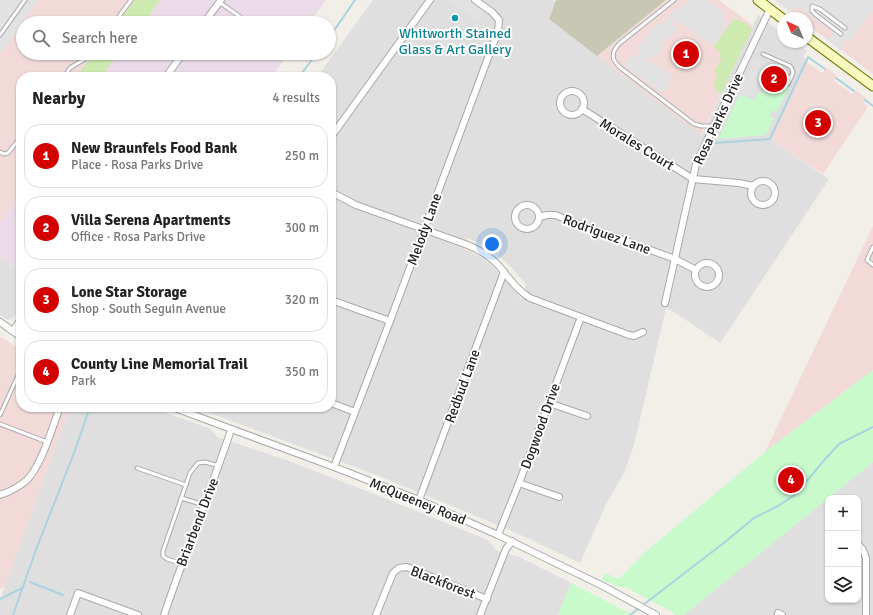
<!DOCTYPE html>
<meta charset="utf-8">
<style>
body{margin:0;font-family:Signika,sans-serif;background:#f6f6f6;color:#222}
.controls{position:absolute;right:12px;bottom:12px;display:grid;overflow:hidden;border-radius:8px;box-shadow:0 1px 3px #0004}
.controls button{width:36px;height:36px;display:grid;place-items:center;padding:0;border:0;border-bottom:1px solid #e0e0e0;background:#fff;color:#222;font:20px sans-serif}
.compass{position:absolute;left:777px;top:12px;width:36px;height:36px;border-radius:50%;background:#fff;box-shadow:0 1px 3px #0004;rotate:316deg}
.you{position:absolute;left:492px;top:244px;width:14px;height:14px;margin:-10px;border:3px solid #fff;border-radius:50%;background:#1a73e8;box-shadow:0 0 0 6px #1a73e833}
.badge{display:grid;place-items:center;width:26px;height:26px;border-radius:50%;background:#d40000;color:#fff;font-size:13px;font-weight:700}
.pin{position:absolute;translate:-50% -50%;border:2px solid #fff;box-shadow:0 1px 4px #0006}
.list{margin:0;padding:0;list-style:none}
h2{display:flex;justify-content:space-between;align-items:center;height:52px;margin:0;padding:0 16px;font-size:17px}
h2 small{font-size:13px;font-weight:400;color:#767676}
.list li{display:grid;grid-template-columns:26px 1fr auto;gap:12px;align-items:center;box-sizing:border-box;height:64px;margin:0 8px 8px;padding:0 8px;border:1px solid #e0e0e0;border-radius:16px}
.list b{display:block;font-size:15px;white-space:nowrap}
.list p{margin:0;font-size:13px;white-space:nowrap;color:#767676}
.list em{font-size:13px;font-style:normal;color:#767676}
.icon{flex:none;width:22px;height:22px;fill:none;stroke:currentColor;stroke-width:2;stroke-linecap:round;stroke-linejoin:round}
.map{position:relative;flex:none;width:873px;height:615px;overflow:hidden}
.search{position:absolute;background:#fff;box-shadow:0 1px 3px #0004;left:16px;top:16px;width:320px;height:44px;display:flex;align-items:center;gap:10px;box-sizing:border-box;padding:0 14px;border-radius:22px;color:#767676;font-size:15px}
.panel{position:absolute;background:#fff;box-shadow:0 1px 3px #0004;left:16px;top:72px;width:320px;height:340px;border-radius:16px}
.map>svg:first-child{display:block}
</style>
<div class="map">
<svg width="873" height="615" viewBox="0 0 873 615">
<rect width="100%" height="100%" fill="#f2efe9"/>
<g fill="#e0dfdf" fill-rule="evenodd">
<path d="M373,0H552L555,2L549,19L702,135L758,15L783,34V42H794L807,51L803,57L808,61L771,140L829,179L720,343L671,310L666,308L634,445L624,473L607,502L580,563L510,530L379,476L194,407H331V77H317ZM467,238L480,243L499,256L509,265L526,284L521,299L503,277L489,263L477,255L464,249Z"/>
<polygon points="0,257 21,272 21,307 13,318 9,320 6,319 0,315"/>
<polygon points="70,407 150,407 211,429 217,437 286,460 372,493 488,540 497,551 517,556 571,583 558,615 0,615 0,599"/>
<polygon points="873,462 873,615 684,615 828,498 828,600 858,600 858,498 828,498"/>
</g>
<g fill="#f2dad9">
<polygon points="0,0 160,0 144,23 23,23 23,53 122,53 112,62 101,77 81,77 75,73 72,77 21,77 21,194 0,223"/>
<polygon points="666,0 719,0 750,23 753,27 701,135 597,56"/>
<polygon points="775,0 873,0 873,74 807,24 807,18 799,18"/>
<polygon points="807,62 822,73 827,68 837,76 834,81 852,94 855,90 866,98 863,102 868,107 823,174 771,140"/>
<polygon points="873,226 873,370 765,452"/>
<polygon points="0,337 21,349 21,407 70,407 5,587 0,589"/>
</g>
<g fill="#ebdbe8">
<polygon points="160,0 326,0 309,23 144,23"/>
<polygon points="122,53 289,53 272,77 101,77 112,62 119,57"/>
<polygon points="21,194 21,272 0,257 0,223"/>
</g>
<polygon fill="#c7c7b4" points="556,0 666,0 597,56 549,19"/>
<g fill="#cdebb0">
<polygon points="135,0 160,0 144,23 118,23"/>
<polygon points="734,19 743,22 752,29 721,94 714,88 715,86 714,81 718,75 715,73 715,69 722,60 719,58 720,52 713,47"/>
<polygon points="95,53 122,53 119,57 112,62 101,77 81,77 77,75"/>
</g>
<g fill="#c8facc">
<polygon points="779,82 789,87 777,112 773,110 769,116 774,118 766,135 718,139 740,94 754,101 758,92 763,94 766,91 773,94"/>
<polygon points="873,370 873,462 684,615 675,615 669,610 623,586 622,588 602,580 605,573 619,579 644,553 765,452"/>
<polygon points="571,583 633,615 558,615"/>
</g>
<g fill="#e2e2e2">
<polygon points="0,0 38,0 0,54"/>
<polygon points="449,0 474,0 487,9 478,21"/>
<polygon points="688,0 707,0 726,14 722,19 728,24 713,45 708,41 707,42 678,21 675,21 673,25 678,28 669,40 664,36 660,42 664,46 655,58 651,55 645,62 647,64 650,60 672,76 669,81 671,83 662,93 624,65 633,54 637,56 640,55 641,53 637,49 657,23 662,26 675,8 677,10 681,5 683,7"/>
<polygon points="785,0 873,0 873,10 849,42 844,38 841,45 842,51 826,39 831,37 833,35 831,30 807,14 801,8 797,7 794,8 792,10 793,13 776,1 781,1"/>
<polygon points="755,59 768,65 752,98 740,92"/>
</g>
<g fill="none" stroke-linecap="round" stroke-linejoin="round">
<g stroke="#aad3df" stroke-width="2">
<polyline points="329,38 355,0"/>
<polyline points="299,77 317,53"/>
<polyline points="836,78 854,91"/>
<polyline points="865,100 873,106"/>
<polyline points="714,143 770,139 808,57 825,69"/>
<polyline points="30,582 63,595"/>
<polyline points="0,599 22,588"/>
<polyline points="13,615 37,547 74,453 90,407"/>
<polyline points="630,615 725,542 754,518 778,506 796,494 826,458 839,444 873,427"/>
</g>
<defs>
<g id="lane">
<path d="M674,0L620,43C610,53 611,60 622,69L694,124L701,126H714"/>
<polyline points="219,2 249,23"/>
<polyline points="114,23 131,0"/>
<polyline points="841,34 816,15 812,11 812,6 820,9 845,28"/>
<polyline points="0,35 25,0"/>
<polyline points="763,54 790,66 792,69 793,73 788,84"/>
<polyline points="785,75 791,78"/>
<polyline points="64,77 70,68 83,60 92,53"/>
<polyline points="0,152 4,154 8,153 21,137"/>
<polyline points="873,247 867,260 873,265"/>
<polyline points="0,415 21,369"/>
<polyline points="0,424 47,442"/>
<polyline points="137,468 186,485"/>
<polyline points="181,498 204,505"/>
<polyline points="182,564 167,559 163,556 163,551 190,473 198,463 205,462 219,466"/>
</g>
<g id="street">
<polyline points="204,23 221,0"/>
<polyline points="166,77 183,53"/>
<circle cx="572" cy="103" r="12"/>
<polyline points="582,109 693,179 739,183 753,186"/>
<polyline points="331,137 430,0"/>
<circle cx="763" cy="193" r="12"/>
<path d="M331,192L356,205L465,244C478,249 490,256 499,266C509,278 517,290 530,298L629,335L634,336L643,332"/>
<circle cx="527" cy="217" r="12"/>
<polyline points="539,217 547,215 555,215 675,259 696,270"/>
<circle cx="707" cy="275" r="12"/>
<polyline points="331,300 390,321"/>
<polyline points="665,303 696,164 770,9"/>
<polyline points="0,322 21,337"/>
<polyline points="13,331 21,319"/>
<polyline points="331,403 355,412"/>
<polyline points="549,403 587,416"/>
<polyline points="172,407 334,467 419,500 498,535 603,586 656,615"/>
<polyline points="334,467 390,321 498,31 499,20 492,12 475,0"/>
<polyline points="519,483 559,497"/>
<path d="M0,495C9,492 20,486 27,480C42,464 52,428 60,407"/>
<polyline points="419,500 504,272"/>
<polyline points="498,535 519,483 581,317"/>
<polyline points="858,544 863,550 866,558 866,615"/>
<polyline points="778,613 782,615"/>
<polyline points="70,615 78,593 138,615"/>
<path d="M164,615C185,553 210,492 231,430"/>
<polyline points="376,615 393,573 399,568 407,567 487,599"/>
<polyline points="480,615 506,549 512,541"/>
</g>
<g id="secondary">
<polyline points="758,0 783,19"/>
<polyline points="807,37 873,86"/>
</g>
</defs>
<use href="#lane" stroke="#a9a9a9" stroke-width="5"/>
<use href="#street" stroke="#a9a9a9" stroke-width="8"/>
<use href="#secondary" stroke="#707d05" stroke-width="11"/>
<use href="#lane" stroke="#fff" stroke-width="3"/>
<use href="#street" stroke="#fff" stroke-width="6"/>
<use href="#secondary" stroke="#f7fabf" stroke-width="9"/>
</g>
<circle fill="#0f9aa8" stroke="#fff" stroke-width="1.5" cx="455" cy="18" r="4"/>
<g text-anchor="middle" stroke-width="4" stroke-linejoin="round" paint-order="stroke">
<g font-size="14" fill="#0d838f" stroke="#fff">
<text x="455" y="38">Whitworth Stained<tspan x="455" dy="16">Glass &amp; Art Gallery</tspan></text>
</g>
<g font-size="14" fill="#222" stroke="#fff">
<text transform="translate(718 119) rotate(-65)" y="5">Rosa Parks Drive</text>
<text transform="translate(637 144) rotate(32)" y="5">Morales Court</text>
<text transform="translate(424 229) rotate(-70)" y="5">Melody Lane</text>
<text transform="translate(607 234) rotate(20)" y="5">Rodriguez Lane</text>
<text transform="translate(462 386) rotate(-70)" y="5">Redbud Lane</text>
<text transform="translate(540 426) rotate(-70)" y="5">Dogwood Drive</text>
<text transform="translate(418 501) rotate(22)" y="5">McQueeney Road</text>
<text transform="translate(197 522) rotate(-69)" y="5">Briarbend Drive</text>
<text transform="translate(443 582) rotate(21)" y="5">Blackforest</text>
</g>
</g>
</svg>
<div class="controls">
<button>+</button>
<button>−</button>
<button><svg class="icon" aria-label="layers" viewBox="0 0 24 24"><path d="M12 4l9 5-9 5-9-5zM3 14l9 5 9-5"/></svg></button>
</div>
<svg class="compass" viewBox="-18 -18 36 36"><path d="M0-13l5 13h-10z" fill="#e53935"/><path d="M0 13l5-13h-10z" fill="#767676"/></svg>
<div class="you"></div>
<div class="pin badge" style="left:686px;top:54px">1</div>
<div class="pin badge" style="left:774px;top:79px">2</div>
<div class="pin badge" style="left:818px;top:123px">3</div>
<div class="pin badge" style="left:791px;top:480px">4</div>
<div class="search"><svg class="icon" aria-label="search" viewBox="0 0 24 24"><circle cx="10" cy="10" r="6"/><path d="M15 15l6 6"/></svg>Search here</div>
<section class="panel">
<h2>Nearby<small>4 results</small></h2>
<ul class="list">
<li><span class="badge">1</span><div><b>New Braunfels Food Bank</b><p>Place · Rosa Parks Drive</p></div><em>250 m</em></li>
<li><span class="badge">2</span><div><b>Villa Serena Apartments</b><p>Office · Rosa Parks Drive</p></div><em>300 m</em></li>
<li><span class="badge">3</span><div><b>Lone Star Storage</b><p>Shop · South Seguin Avenue</p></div><em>320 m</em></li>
<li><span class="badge">4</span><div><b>County Line Memorial Trail</b><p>Park</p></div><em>350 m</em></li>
</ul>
</section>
</div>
